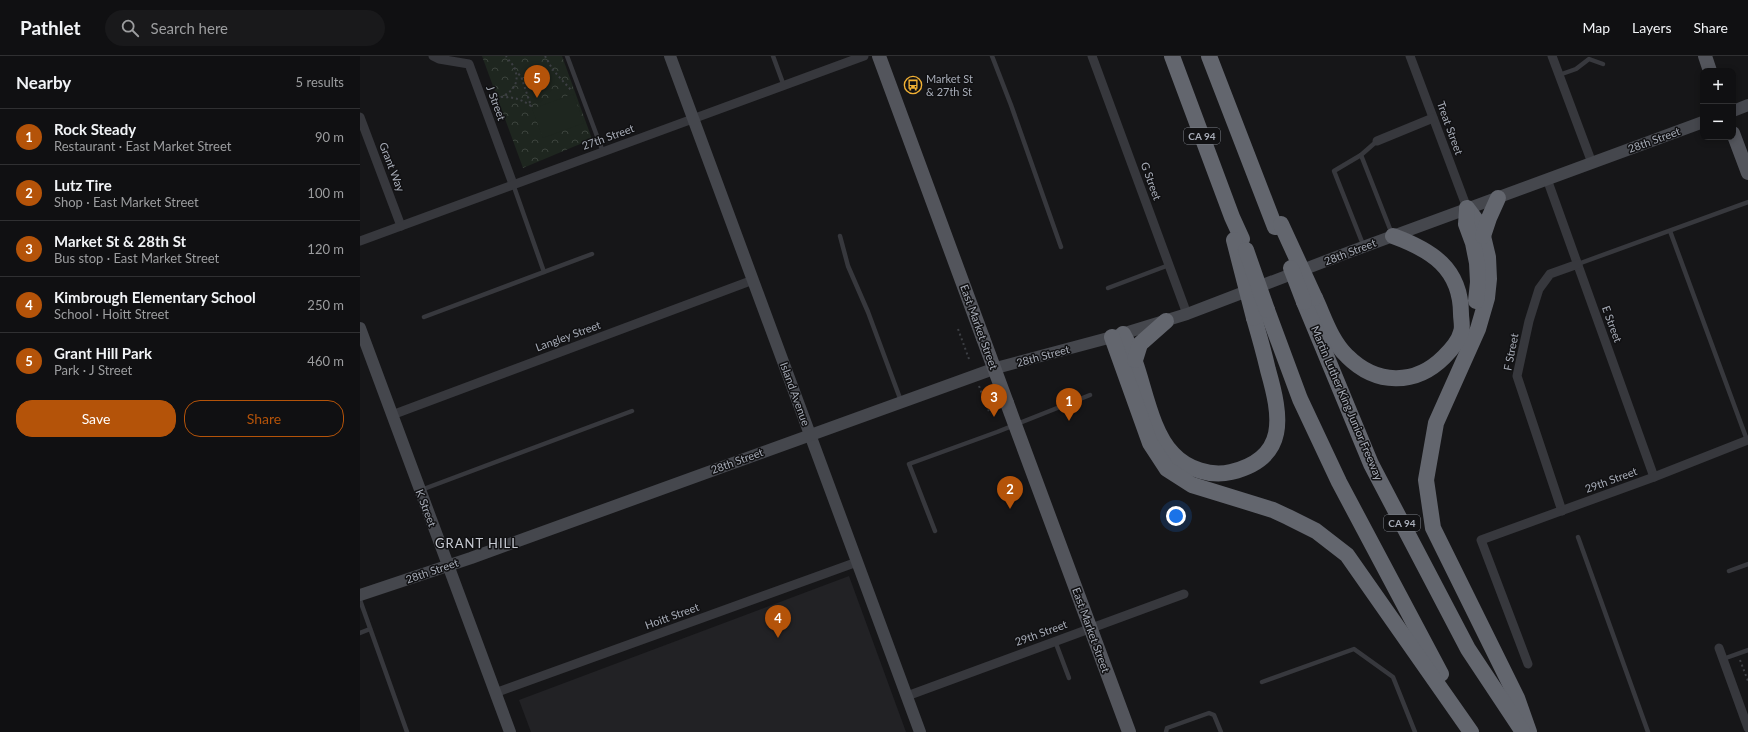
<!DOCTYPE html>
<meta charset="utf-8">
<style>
body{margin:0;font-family:Lato,sans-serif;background:#19191b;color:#f1f3f6}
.controls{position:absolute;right:12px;top:12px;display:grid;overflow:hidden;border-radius:8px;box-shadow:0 2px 6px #0003}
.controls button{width:36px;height:36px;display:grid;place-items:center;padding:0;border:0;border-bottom:1px solid #303032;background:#101012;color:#f1f3f6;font:20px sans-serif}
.you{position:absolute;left:816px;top:460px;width:14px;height:14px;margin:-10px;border:3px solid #fff;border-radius:50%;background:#1a73e8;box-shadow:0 0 0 6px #1a73e833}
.badge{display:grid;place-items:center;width:26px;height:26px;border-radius:50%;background:#b45309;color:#fff;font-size:13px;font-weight:700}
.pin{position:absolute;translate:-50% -33px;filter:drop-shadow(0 1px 2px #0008)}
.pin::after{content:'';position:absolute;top:21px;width:14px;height:12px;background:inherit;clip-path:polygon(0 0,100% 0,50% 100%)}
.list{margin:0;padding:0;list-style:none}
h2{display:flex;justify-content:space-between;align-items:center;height:52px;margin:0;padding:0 16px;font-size:17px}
h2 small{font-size:13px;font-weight:400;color:#9c9d9f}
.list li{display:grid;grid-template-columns:26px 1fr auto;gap:12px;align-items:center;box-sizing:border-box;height:56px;padding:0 16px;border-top:1px solid #303032}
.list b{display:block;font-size:15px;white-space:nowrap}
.list p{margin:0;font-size:13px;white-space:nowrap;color:#9c9d9f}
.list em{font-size:13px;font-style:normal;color:#9c9d9f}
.actions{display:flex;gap:8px;padding:12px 16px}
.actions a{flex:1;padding:9px 0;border:1px solid #b45309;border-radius:16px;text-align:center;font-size:14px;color:#b45309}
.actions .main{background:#b45309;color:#fff}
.icon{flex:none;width:22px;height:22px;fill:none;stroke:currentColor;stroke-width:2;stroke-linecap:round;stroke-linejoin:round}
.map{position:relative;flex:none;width:1388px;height:676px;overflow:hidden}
header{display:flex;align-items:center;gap:24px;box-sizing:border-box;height:56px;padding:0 20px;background:#101012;border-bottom:1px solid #303032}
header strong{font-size:19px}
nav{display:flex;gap:22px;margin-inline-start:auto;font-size:14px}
.search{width:280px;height:36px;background:#19191b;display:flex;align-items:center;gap:10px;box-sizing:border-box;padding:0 14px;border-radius:22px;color:#9c9d9f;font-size:15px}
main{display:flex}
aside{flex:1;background:#101012}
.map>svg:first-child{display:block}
</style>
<header>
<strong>Pathlet</strong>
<div class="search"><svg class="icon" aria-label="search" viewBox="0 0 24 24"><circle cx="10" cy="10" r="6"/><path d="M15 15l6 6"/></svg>Search here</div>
<nav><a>Map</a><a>Layers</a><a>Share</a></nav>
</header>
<main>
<aside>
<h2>Nearby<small>5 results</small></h2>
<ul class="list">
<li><span class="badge">1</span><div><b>Rock Steady</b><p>Restaurant · East Market Street</p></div><em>90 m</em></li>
<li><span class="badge">2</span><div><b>Lutz Tire</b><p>Shop · East Market Street</p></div><em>100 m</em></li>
<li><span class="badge">3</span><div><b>Market St &amp; 28th St</b><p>Bus stop · East Market Street</p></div><em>120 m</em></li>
<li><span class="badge">4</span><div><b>Kimbrough Elementary School</b><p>School · Hoitt Street</p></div><em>250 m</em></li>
<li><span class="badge">5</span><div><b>Grant Hill Park</b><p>Park · J Street</p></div><em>460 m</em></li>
</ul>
<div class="actions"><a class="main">Save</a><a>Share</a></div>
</aside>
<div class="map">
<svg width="1388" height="676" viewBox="0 0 1388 676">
<defs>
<pattern id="park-crowns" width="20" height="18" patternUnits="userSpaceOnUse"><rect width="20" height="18" fill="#1e261f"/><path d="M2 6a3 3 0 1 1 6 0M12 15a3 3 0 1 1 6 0" fill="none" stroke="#3c433d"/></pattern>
</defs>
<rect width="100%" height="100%" fill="#161618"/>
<polygon fill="#222225" points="489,520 546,676 171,676 159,644"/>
<polygon fill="url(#park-crowns)" points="122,0 202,0 232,83 163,112"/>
<polygon fill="#1e261f" points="213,38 224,67 183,82 172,53"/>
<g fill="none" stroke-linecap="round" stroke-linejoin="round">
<g stroke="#3d3f44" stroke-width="2" stroke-dasharray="2 3" stroke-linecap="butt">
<polyline points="185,0 193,14 211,34"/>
<path d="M141,41C154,41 161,43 171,50L161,20L156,16"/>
<path d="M136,43C149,39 161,29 155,14C154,9 149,5 146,0"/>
<polyline points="598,273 609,303"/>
<polyline points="619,330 630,358"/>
<polyline points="1380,604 1388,625"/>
</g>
<g stroke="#37383d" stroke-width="4.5">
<polyline points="207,0 243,96"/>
<polyline points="413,0 424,30"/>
<polyline points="632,0 651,49 701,191"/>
<polyline points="1199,19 1216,13 1229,3 1243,8"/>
<polyline points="1001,99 1017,85"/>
<polyline points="153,128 184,216"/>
<polyline points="1310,175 1387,384"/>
<polyline points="480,180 488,210 508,256 541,345"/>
<polyline points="1004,191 974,115 1001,99 1032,178"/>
<polyline points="1218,208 1388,146"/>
<polyline points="748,232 809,209"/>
<polyline points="64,261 232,198"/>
<polyline points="61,434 272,355"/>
<polyline points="575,475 549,408 637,376 730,339"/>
<polyline points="1218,481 1288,676"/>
<polyline points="1369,515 1388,508"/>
<polyline points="0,544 47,676"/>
<polyline points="0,577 10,573"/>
<polyline points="695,585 709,622"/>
<polyline points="1363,603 1388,594"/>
<polyline points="902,626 994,593 1033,621 1055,676"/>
<polyline points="806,676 807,672 849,657 854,659 861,676"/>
</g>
<g stroke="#37383d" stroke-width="9">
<polyline points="73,0 79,3 109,8 153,128"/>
<polyline points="732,0 827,258"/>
<polyline points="1050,0 1107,152"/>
<polyline points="1192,0 1232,107"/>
<polyline points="0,61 41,170"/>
<polyline points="1017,85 1073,62"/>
<polyline points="1187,123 1294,421"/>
<polyline points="0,185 504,0"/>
<polyline points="32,359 393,224"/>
<polyline points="1202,455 1157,320 1169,265 1179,233 1190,218 1218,208"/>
<polyline points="1359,592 1388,672"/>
<polyline points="1168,608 1121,484 1294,421 1388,384"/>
<polyline points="135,637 497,506"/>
<polyline points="547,640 824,538"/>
</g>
<g stroke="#45474d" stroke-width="12">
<polyline points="310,0 560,676"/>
<polyline points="1373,55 1388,49"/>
<polyline points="0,272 150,676"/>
<polyline points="0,539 111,502 636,312 752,281 827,258 992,195 1343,66"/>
</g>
<g stroke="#53555c" stroke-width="14">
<polyline points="519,0 623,282"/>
<polyline points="1345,0 1350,15"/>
<polyline points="1373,77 1388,117"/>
<polyline points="647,347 769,676"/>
</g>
<g stroke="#63666e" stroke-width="16">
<polyline points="812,0 872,161 882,183"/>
<polyline points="849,0 915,171"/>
<polyline points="1107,152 1116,164 1123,180 1128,201 1129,223 1127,242 1118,273 1076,367 1066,424 1073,472 1157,642 1169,676"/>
<polyline points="1107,154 1106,168 1113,187 1117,207 1118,226 1116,245"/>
<polyline points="1123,180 1129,162 1138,142"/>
<path d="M955,242C964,261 971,285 987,300C1016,329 1055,330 1084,301C1090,295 1099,285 1101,276C1103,271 1101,263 1101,258C1101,212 1071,194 1033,180"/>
<polyline points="944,246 1011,408 1108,593 1163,676"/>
<polyline points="907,254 940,343 979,426 1081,618"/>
<path d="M763,278C768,287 772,296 775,306C785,334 792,377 813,398C827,413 851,421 871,416C929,402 921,360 908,314C904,297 899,279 894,262"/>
<polyline points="752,281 790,387 807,413 832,429 913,454 928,461 956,475 987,499 1111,676"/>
<polyline points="775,304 780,288 806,265"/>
</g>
<polyline stroke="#53555c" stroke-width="14" points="623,282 647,347"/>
<g stroke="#63666e" stroke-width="16">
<polyline points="921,168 955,242"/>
<polyline points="874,184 894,262"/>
<polyline points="886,194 907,254"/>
<polyline points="931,212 944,246"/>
</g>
</g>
<defs>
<symbol id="bus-ring" viewBox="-11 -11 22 22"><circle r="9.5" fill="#111113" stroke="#f2b134" stroke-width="1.5"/><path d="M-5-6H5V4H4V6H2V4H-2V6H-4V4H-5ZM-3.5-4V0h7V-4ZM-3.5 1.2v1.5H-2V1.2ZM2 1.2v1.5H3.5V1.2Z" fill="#f2b134"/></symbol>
</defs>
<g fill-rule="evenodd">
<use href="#bus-ring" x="543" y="19" width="20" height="20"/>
</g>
<g text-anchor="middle" stroke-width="3" stroke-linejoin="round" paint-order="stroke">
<g fill="#111113" stroke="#7b7e86" stroke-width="1">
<rect x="824" y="72" width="36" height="16" rx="3"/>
<rect x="1024" y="459" width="36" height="16" rx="3"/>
</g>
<g font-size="10" font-weight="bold" fill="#a8adb8">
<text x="842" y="84">CA 94</text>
<text x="1042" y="471">CA 94</text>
</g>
<g font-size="11" fill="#a8adb8" stroke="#111113" text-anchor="start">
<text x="566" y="27">Market St<tspan x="566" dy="13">&amp; 27th St</tspan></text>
</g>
<g font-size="11" fill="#a8adb8" stroke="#111113">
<text transform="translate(136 47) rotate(70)" y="4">J Street</text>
<text transform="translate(1090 72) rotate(70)" y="4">Treat Street</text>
<text transform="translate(248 81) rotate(-20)" y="4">27th Street</text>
<text transform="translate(1294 84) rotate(-20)" y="4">28th Street</text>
<text transform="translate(32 111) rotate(69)" y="4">Grant Way</text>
<text transform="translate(791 125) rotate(70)" y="4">G Street</text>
<text transform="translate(990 196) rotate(-21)" y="4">28th Street</text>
<text transform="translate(1252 268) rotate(70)" y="4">E Street</text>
<text transform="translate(619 271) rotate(70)" y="4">East Market Street</text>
<text transform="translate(208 280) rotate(-20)" y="4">Langley Street</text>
<text transform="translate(1151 296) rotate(-79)" y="4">F Street</text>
<text transform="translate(683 300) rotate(-15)" y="4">28th Street</text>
<text transform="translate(435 338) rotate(70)" y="4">Island Avenue</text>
<text transform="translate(987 347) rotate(67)" y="4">Martin Luther King Junior Freeway</text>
<text transform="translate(377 405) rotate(-20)" y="4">28th Street</text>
<text transform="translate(1251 424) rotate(-20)" y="4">29th Street</text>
<text transform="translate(66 452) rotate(69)" y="4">K Street</text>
<text transform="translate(72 515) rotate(-19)" y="4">28th Street</text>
<text transform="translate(312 560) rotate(-20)" y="4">Hoitt Street</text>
<text transform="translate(731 574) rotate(70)" y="4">East Market Street</text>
<text transform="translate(681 577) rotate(-20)" y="4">29th Street</text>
</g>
<g font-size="13" letter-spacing="1" fill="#c9ccd4" stroke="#111113">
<text x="117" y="492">GRANT HILL</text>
</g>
</g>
</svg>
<div class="controls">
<button>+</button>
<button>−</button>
</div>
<div class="you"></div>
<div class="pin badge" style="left:709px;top:365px">1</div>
<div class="pin badge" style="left:650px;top:453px">2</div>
<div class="pin badge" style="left:634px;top:361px">3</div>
<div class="pin badge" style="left:418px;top:582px">4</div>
<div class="pin badge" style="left:177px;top:42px">5</div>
</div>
</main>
